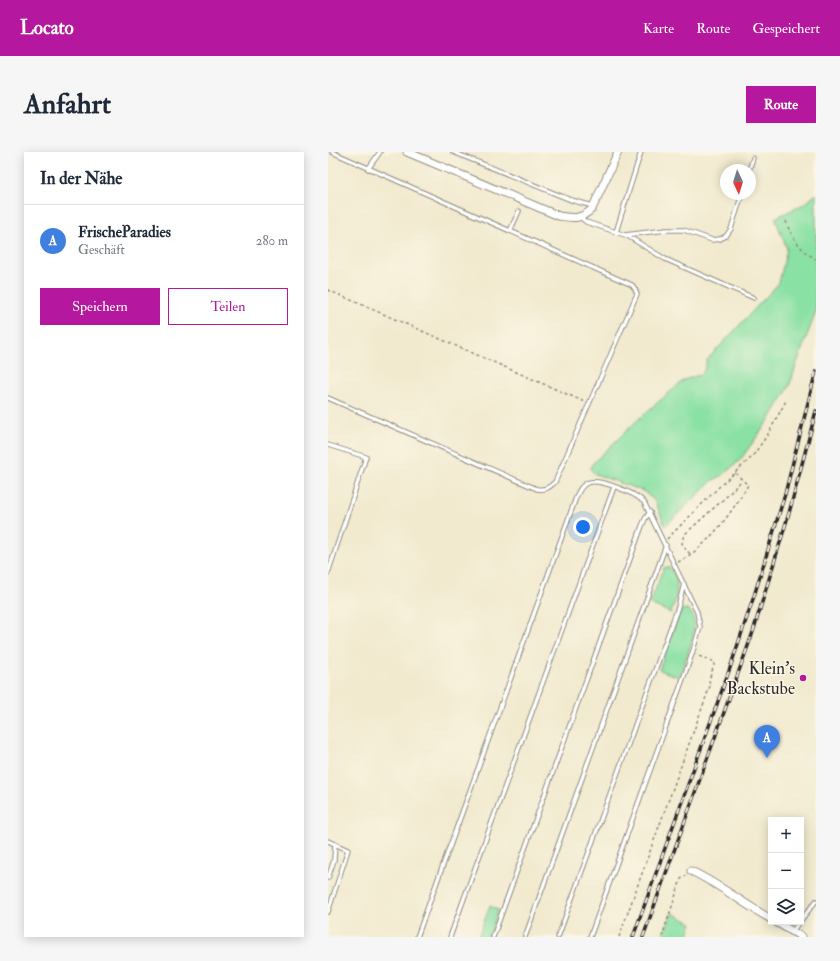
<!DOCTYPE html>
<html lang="de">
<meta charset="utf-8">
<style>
body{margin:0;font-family:"IM FELL Double Pica",serif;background:#f6f6f7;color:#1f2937}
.controls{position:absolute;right:12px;bottom:12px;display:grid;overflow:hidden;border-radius:0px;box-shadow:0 2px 10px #0003}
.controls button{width:36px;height:36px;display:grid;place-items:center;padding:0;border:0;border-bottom:1px solid #e0e1e3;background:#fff;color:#1f2937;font:20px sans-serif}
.compass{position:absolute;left:392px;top:12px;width:36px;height:36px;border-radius:50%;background:#fff;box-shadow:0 2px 10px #0003;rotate:176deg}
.you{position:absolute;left:255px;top:375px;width:14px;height:14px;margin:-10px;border:3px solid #fff;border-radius:50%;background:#1a73e8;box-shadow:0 0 0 6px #1a73e833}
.badge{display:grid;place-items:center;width:26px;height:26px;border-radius:50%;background:#b5179e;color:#fff;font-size:13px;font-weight:700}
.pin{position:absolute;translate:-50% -33px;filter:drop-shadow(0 1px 2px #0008)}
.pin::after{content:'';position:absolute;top:21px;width:14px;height:12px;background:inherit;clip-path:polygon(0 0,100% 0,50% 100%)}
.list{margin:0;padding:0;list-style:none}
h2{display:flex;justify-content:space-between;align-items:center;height:52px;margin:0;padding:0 16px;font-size:17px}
h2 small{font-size:13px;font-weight:400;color:#747a83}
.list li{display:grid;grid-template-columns:26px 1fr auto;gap:12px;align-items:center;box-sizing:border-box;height:72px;padding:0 16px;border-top:1px solid #e0e1e3}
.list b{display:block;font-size:15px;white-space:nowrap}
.list p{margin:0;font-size:13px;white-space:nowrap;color:#747a83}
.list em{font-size:13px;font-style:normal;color:#747a83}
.actions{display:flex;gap:8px;padding:12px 16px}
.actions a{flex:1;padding:9px 0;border:1px solid #b5179e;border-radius:0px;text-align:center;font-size:14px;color:#b5179e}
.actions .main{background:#b5179e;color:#fff}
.icon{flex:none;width:22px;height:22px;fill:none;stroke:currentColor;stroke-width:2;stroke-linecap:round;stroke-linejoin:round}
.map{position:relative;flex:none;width:488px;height:785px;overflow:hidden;border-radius:0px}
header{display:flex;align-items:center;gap:24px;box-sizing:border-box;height:56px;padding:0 20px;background:#b5179e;color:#fff}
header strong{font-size:19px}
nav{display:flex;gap:22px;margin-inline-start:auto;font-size:14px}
.intro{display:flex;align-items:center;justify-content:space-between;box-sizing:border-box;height:96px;padding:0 24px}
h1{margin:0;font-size:28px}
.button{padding:10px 18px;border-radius:0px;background:#b5179e;color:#fff;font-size:14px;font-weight:700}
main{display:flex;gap:24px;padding:0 24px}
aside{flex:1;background:#fff;border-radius:0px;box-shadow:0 2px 10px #0003}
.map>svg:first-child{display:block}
</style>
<header>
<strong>Locato</strong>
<nav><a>Karte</a><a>Route</a><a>Gespeichert</a></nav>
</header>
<div class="intro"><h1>Anfahrt</h1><a class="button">Route</a></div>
<main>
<aside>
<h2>In der Nähe<small></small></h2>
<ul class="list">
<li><span class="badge" style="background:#3f7fe0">A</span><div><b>FrischeParadies</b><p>Geschäft</p></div><em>280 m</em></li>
</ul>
<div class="actions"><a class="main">Speichern</a><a>Teilen</a></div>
</aside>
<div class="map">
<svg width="488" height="785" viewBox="0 0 488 785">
<rect width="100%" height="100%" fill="#fcf5e5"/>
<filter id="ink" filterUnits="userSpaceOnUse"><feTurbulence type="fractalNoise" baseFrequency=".025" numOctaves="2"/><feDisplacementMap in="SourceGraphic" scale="8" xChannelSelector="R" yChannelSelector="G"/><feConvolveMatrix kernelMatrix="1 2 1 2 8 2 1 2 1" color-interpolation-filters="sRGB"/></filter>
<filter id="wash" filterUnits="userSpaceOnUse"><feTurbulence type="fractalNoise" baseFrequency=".012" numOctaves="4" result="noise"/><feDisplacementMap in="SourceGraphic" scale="16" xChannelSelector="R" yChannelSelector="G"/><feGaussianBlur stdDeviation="0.9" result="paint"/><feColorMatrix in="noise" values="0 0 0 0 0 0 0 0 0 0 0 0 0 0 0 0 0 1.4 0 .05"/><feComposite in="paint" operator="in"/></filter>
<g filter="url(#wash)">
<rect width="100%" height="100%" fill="#f1eacf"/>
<g fill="#8ae1a4" stroke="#5a8668">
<polygon points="488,42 488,159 468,214 461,235 441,268 412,308 395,323 385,328 337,374 327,349 315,339 267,322 262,317 264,312 315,263 356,228 372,223 376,219 379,208 451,131 459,97 447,66 478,51"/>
<path d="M336,415L342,416C354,428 348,447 343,461L322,452Z"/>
<path d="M359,457C377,466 356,511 351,525L331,518L352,461L354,458Z"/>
<polygon points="162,754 170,758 161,785 150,785"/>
<polygon points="344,761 364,771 359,785 334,785"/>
</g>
</g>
<g filter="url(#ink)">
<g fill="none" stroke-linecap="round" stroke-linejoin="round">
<defs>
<g id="service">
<polyline points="125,0 243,48 265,54"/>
<polyline points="40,17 52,0"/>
<polyline points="421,18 425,6"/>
<polyline points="252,65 258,70 297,83 338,78 356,78 384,88 392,87 398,84 403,77 414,42"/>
<polyline points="182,79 191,59"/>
<polyline points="288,80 313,0"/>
<polyline points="298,83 337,107 426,146"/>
<path d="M0,246L209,337C217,338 221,336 227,330L309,142L307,137L304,133L4,0"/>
<polyline points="0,293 38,305 0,421"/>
<polyline points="0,689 20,698 0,760"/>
<polyline points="0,726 6,708 7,692"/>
<polyline points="473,768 488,749"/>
<polyline points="464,780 471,770"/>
<path d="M89,785L245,354C248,346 250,337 257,332C268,324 307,341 316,350L369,460L372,475L364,502L262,785"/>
<polyline points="122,785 286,335"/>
<polyline points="165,785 314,374 317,367 322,360"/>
<polyline points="197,785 338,393"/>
<polyline points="230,785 350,455 356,432"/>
</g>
<g id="minor">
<path d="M79,0L231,64C245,66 252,68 264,57L290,0"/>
<path d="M363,719C391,732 416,752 443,767"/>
<polyline points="448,770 474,785"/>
</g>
</defs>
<use href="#service" stroke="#8e8a7d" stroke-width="5.5"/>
<use href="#minor" stroke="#8e8a7d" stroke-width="9"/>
<g stroke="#8e8a7d" stroke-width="1.5" stroke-dasharray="3 3" stroke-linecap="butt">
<path d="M458,69C463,85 473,99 488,107"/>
<polyline points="0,138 257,250"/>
<polyline points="339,387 394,332 424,305 440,282 459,247"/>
<path d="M362,402C355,394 351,392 357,382L398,345L414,328"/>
<path d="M350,410C379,396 404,360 420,333L407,321"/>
<polyline points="291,785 382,534 381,528 387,510 368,503"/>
<polyline points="334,785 353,727 358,723"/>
</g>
<use href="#service" stroke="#fff" stroke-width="3.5"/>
<use href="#minor" stroke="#fff" stroke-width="7"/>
<defs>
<g id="rail">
<polyline points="305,785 402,516 426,444 457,342 488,219"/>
<polyline points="315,785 425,480 461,361 488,259"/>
</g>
</defs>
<use href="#rail" stroke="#2b2b2b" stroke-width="3.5"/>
<use href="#rail" stroke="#fcf5e5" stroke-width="2" stroke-dasharray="6" stroke-linecap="butt"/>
</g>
</g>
<circle fill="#b5179e" stroke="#fcf5e5" stroke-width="1.5" cx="475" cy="526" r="4"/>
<g text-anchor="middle" stroke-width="3" stroke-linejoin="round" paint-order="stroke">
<g font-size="17" fill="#2b2b2b" stroke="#fcf5e5" text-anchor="end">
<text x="467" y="522">Klein's<tspan x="467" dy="20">Backstube</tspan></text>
</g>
</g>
</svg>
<div class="controls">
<button>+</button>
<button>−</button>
<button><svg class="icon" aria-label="layers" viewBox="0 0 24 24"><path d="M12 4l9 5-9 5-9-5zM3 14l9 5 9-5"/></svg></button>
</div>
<svg class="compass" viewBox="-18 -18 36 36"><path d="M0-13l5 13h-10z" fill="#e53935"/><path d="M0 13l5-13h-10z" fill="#747a83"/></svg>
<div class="you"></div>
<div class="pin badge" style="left:439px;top:606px;background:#3f7fe0">A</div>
</div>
</main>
